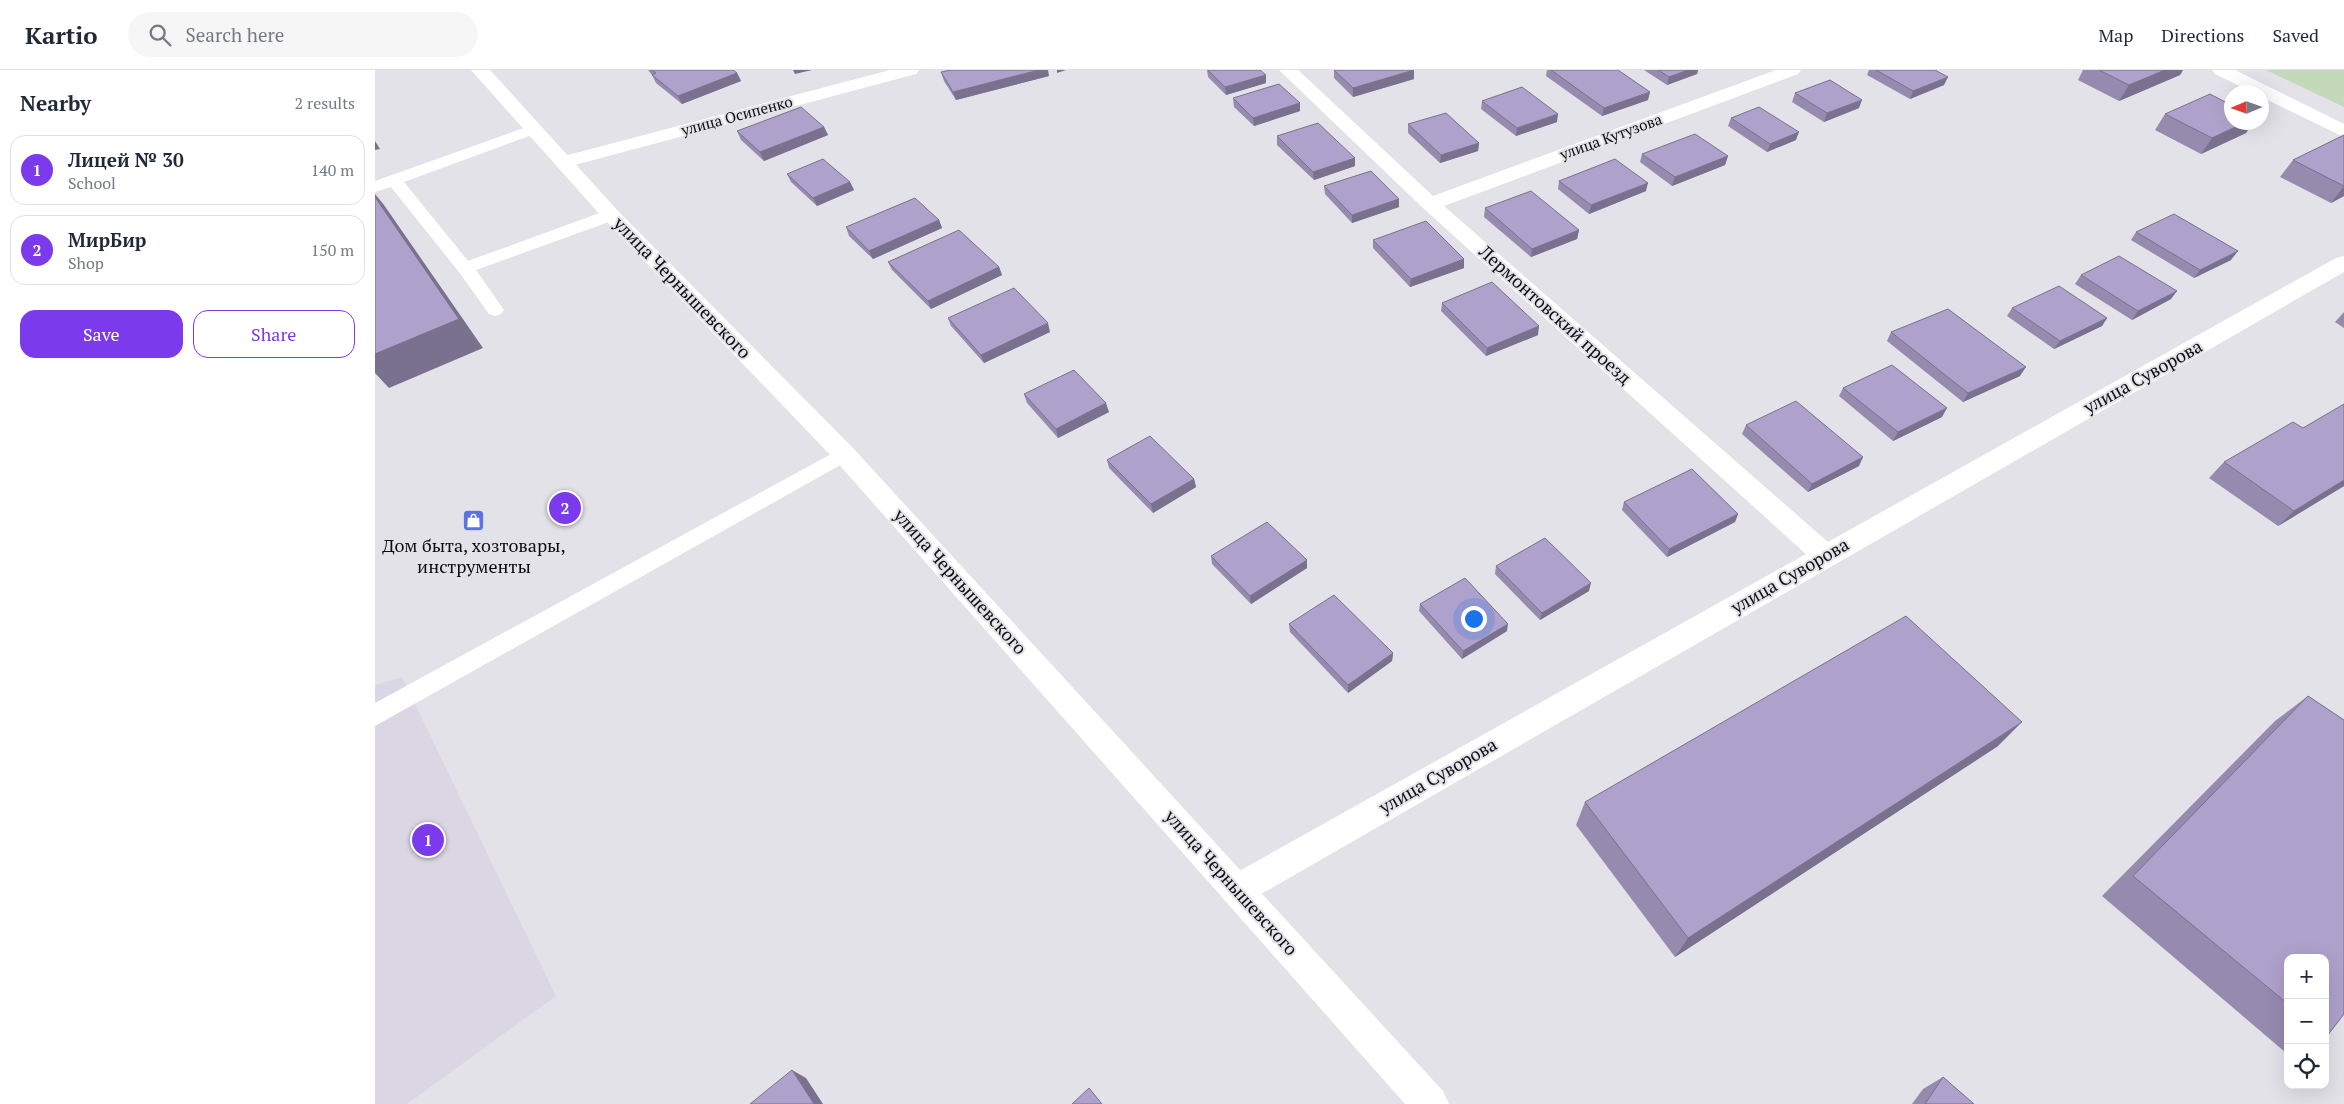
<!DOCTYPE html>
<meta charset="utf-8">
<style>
body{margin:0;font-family:"PT Serif",serif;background:#f6f6f7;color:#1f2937}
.controls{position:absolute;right:15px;bottom:15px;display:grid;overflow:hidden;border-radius:10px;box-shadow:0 5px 20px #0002}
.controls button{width:45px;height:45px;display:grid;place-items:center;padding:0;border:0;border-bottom:1px solid #e0e1e3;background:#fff;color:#1f2937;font:25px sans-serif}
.compass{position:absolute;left:1849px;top:15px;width:45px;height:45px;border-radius:50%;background:#fff;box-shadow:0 5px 20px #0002;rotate:268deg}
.you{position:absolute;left:1098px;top:548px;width:18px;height:18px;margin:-12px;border:4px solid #fff;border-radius:50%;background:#1a73e8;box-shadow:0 0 0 8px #1a73e833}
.badge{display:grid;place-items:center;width:32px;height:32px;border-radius:50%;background:#7c3aed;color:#fff;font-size:16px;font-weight:700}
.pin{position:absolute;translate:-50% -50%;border:2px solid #fff;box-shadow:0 1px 5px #0006}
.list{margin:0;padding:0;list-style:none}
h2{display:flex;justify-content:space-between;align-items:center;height:65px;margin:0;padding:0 20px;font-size:21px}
h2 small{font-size:16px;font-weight:400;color:#747a83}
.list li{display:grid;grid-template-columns:32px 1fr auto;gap:15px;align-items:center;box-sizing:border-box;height:70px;margin:0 10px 10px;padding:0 10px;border:1px solid #e0e1e3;border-radius:15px}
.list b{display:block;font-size:19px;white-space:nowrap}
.list p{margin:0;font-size:16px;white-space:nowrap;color:#747a83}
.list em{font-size:16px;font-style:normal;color:#747a83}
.actions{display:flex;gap:10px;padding:15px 20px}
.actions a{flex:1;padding:11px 0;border:1px solid #7c3aed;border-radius:15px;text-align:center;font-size:18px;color:#7c3aed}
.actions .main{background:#7c3aed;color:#fff}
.icon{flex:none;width:28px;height:28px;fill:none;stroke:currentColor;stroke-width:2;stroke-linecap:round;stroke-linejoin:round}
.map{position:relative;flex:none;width:1969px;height:1034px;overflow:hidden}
header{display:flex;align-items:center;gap:30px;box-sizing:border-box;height:70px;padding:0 25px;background:#fff;border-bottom:1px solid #e0e1e3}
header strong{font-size:24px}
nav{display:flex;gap:28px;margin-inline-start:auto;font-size:18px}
.search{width:350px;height:45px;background:#f6f6f7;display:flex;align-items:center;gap:12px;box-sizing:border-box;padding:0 18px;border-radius:28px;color:#747a83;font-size:19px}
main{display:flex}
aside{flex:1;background:#fff}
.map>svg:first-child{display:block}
</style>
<header>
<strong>Kartio</strong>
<div class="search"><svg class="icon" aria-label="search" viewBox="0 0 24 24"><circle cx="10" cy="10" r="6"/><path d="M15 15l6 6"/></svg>Search here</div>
<nav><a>Map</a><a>Directions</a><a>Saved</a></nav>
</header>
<main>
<aside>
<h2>Nearby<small>2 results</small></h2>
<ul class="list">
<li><span class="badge">1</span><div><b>Лицей № 30</b><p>School</p></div><em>140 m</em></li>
<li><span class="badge">2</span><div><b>МирБир</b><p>Shop</p></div><em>150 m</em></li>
</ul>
<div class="actions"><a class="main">Save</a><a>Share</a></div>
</aside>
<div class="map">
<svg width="1969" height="1034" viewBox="0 0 1969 1034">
<rect width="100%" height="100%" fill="#e4e2e9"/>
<polygon fill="#dad6e4" points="27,607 181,926 32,1034 0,1034 0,615"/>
<polygon fill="#c4d8ba" points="1891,0 1969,0 1969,37"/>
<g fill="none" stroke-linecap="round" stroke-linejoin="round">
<g fill="#fff" fill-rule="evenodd">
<polygon points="160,54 168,59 165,62 29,112 93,191 230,141 242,141 244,145 242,149 101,200 129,240 126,244 120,246 114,244 84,202 16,117 0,122 0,111"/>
<polygon points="469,377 476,379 479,384 476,389 0,656 0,633"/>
</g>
<g fill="#fff" fill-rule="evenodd">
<polygon points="515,0 544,0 541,4 196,96 189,98 182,96 179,92 182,88"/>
<polygon points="904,0 923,0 1058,126 1401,0 1426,0 1423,4 1069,136 1453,472 1961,188 1969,186 1969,202 874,831 862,836 850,831 845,820 850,809 1431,484 1048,138"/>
</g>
<polygon fill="#fff" fill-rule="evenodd" points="1837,0 1860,0 1969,54 1969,67 1886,27 1886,22 1877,22 1840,4"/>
<polygon fill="#fff" fill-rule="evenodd" points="96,0 115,0 243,141 478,378 1068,1021 1074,1034 1030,1034 460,390 229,149"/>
</g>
<g fill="#968aaf">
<polygon points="273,0 358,0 362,3 366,11 307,34 281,13 277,5"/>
<polygon points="832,0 885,0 891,13 851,25 833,7"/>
<polygon points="959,0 1039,9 978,27 959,8"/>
<polygon points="1172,0 1243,0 1273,30 1227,46 1171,6"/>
<polygon points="1269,0 1323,0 1322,4 1292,15"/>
<polygon points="1494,0 1560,0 1569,15 1535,29 1492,5"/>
<polygon points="1708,0 1808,0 1805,5 1744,31 1703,10"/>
<polygon points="566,2 674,6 581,30 569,11"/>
<polygon points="1420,23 1484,38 1449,52 1417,32"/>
<polygon points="858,28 925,33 925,41 879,56 859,37"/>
<polygon points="1107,31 1182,52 1141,66 1106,39"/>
<polygon points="1790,44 1856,52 1878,52 1871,63 1826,84 1780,60"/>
<polygon points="1356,48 1421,70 1392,82 1353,56"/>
<polygon points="1033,54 1104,73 1103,81 1065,93 1033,63"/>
<polygon points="449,57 453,65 389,91 366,70 362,61"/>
<polygon points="1969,65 1969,126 1956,133 1905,107 1918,90"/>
<polygon points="902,66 980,88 980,96 939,110 902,75"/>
<polygon points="1267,84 1353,86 1350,95 1297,116 1265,92"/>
<polygon points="412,104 475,112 479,120 442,136 416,112"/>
<polygon points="1184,111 1271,121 1214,144 1183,119"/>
<polygon points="949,116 1024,129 1024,137 977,153 950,124"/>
<polygon points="1110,138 1204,160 1202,169 1156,187 1109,147"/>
<polygon points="564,150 567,158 498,189 474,166 471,157"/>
<polygon points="1761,162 1856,190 1819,208 1756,170"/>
<polygon points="998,170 1089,189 1089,198 1035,217 998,178"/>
<polygon points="513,192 624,197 627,205 556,239 517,200"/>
<polygon points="1706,205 1796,229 1757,250 1700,214"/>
<polygon points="1067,233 1163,265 1111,286 1066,241"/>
<polygon points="1637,238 1732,248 1727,256 1679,279 1632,246"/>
<polygon points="1969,242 1969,258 1960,252"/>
<polygon points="573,248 675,262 609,293 576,256"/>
<polygon points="1516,262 1645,306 1588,332 1512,271"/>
<polygon points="1468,318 1567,347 1518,371 1464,326"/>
<polygon points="649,324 734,342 683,368 652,333"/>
<polygon points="1371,355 1484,396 1433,422 1367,364"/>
<polygon points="732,390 819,409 821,417 778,443 734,398"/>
<polygon points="1849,392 1969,416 1903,456 1834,408"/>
<polygon points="1249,432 1363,444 1360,452 1292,487 1247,440"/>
<polygon points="836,486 932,498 876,534 837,494"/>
<polygon points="1121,496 1214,521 1165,550 1120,504"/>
<polygon points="1045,534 1132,561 1087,589 1044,541"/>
<polygon points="914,554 1018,583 1017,591 973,623 915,562"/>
<polygon points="1933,626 1969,650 1969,944 1952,966 1950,967 1950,888 1913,888 1913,981 1910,982 1727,826 1900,651"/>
<polygon points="1623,676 1300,887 1201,755 1210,732"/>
<polygon points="1568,1007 1599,1034 1537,1034 1548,1019"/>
</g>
<g fill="#7a718e">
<polygon points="418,0 437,0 420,4"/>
<polygon points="664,0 673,0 674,6 581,30 578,22"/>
<polygon points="682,0 691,0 682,3"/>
<polygon points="1039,0 1039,9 978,27 978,18"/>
<polygon points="1313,0 1323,0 1322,4 1292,15 1294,7"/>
<polygon points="1790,0 1808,0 1805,5 1744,31 1754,15"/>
<polygon points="362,3 366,11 307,34 303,26"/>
<polygon points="891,5 891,13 851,25 850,17"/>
<polygon points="1573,7 1569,15 1535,29 1538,21"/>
<polygon points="1275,22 1273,30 1227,46 1229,38"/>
<polygon points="1487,30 1484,38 1449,52 1452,43"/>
<polygon points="925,33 925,41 879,56 878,48"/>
<polygon points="1183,44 1182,52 1141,66 1142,58"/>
<polygon points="1871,52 1878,52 1871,63 1826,84 1837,68"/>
<polygon points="449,57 453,65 389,91 385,82"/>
<polygon points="1424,62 1421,70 1392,82 1395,74"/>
<polygon points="0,71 5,79 0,80"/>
<polygon points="1104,73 1103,81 1065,93 1066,85"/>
<polygon points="1353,86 1350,95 1297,116 1300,107"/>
<polygon points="980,88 980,96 939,110 938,102"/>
<polygon points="475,112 479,120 442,136 438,128"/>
<polygon points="1273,113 1271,121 1214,144 1216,135"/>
<polygon points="1969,116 1969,126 1956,133"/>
<polygon points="0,124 9,135 108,278 14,318 0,303"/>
<polygon points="1024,129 1024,137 977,153 977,145"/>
<polygon points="564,150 567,158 498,189 494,181"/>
<polygon points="1204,160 1202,169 1156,187 1157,179"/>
<polygon points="1863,181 1856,190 1819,208 1825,200"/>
<polygon points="1089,189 1089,198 1035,217 1036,209"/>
<polygon points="624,197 627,205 556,239 553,231"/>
<polygon points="1802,221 1796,229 1757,250 1763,241"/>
<polygon points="1732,248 1727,256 1679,279 1685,271"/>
<polygon points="673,253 675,262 609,293 606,285"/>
<polygon points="1164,256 1163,265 1111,286 1112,278"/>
<polygon points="1651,297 1645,306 1588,332 1593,323"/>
<polygon points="731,333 734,342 683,368 681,359"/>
<polygon points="1572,338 1567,347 1518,371 1523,362"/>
<polygon points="1488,387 1484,396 1433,422 1437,414"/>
<polygon points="819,409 821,417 778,443 776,434"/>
<polygon points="1969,410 1969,416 1903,456 1919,441"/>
<polygon points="1363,444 1360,452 1292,487 1294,479"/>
<polygon points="932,490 932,498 876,534 875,526"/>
<polygon points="1216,513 1214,521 1165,550 1167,543"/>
<polygon points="1133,554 1132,561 1087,589 1088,581"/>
<polygon points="1018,583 1017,591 973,623 973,615"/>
<polygon points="1647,652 1623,676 1300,887 1313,868"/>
<polygon points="417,1000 431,1008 448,1034 439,1034"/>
</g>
<g fill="#aea1cb" stroke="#7a718e">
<polygon points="277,0 358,0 362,3 303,26 277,5 281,3"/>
<polygon points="576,0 664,0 578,22 566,2"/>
<polygon points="833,0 885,0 891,5 850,17"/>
<polygon points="959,0 1039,0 978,18"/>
<polygon points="1176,0 1243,0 1275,22 1229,38"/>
<polygon points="1283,0 1313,0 1294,7"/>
<polygon points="1501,0 1560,0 1573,7 1538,21"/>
<polygon points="1724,0 1790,0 1754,15"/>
<polygon points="1455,10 1487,30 1452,43 1420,23"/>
<polygon points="904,14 925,33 878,48 858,28"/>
<polygon points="1147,17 1183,44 1142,58 1107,31"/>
<polygon points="1835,24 1856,35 1856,52 1871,52 1837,68 1790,44"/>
<polygon points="426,37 449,57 385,82 362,61"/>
<polygon points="1384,37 1424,62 1395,74 1356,48"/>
<polygon points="1071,43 1104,73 1066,85 1033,54"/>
<polygon points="943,53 980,88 938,102 902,66"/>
<polygon points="1320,64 1353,86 1300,107 1267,84"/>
<polygon points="1969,65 1969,116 1918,90"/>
<polygon points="448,89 475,112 438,128 412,104"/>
<polygon points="1240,89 1273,113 1216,135 1184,111"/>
<polygon points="996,101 1024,129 977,145 949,116"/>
<polygon points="1156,121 1204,160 1157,179 1110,138"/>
<polygon points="0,127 84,249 0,284"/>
<polygon points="540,128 564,150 494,181 471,157"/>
<polygon points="1799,144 1863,181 1825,200 1761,162"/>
<polygon points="1051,151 1089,189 1036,209 998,170"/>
<polygon points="584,160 624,197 553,231 513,192"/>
<polygon points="1744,186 1802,221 1763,241 1706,205"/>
<polygon points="1117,212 1164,256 1112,278 1067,233"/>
<polygon points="1684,216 1732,248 1685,271 1637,238"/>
<polygon points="639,218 673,253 606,285 573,248"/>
<polygon points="1573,239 1651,297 1593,323 1516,262"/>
<polygon points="1517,295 1572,338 1523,362 1468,318"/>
<polygon points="699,300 731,333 681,359 649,324"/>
<polygon points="1421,331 1488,387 1437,414 1371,355"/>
<polygon points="1969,334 1969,410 1919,441 1849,392 1918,352 1928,358"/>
<polygon points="775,366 819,409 776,434 732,390"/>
<polygon points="1317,399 1363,444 1294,479 1249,432"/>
<polygon points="892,452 932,490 875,526 836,486"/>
<polygon points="1170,468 1216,513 1167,543 1121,496"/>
<polygon points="1090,508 1133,554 1088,581 1045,534"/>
<polygon points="959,525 1018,583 973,615 914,554"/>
<polygon points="1531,546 1647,652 1313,868 1210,732"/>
<polygon points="1933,626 1969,650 1969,944 1952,966 1950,965 1950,888 1913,888 1913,934 1758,806"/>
<polygon points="417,1000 439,1034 375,1034"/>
<polygon points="1568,1007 1599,1034 1550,1034"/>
<polygon points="714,1018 727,1034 697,1034"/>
</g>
<defs>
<symbol id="shop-square" viewBox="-11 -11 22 22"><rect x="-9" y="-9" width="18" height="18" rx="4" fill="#5b72e9" stroke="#e4e2e9"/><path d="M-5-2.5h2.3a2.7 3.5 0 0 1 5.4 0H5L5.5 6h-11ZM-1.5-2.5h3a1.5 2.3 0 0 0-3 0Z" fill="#fff"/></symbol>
</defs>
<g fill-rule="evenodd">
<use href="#shop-square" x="86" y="438" width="25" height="25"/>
</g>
<g text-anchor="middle" stroke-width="4" stroke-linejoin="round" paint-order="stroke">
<g font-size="15" fill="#0c0b0e" stroke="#e4e2e9">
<text transform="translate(362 46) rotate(-15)" y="5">улица Осипенко</text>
<text transform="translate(1236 67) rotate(-20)" y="5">улица Кутузова</text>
</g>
<g font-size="18" fill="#0c0b0e" stroke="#e4e2e9">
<text transform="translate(307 218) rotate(46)" y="6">улица Чернышевского</text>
<text transform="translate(1180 245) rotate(42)" y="6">Лермонтовский проезд</text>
<text transform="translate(1768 307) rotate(-29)" y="6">улица Суворова</text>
<text transform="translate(1415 506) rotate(-30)" y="6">улица Суворова</text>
<text transform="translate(585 512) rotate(48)" y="6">улица Чернышевского</text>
<text transform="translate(1063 706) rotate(-30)" y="6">улица Суворова</text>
<text transform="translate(856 813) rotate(48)" y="6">улица Чернышевского</text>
</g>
<g font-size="18" fill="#0c0b0e" stroke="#e4e2e9">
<text x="99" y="482">Дом быта, хозтовары,<tspan x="99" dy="21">инструменты</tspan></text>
</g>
</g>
</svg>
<div class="controls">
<button>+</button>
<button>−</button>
<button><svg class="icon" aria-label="locate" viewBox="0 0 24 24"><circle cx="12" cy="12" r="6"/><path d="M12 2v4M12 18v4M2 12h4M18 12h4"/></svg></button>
</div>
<svg class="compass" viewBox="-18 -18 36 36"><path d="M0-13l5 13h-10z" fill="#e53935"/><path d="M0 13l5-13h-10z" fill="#747a83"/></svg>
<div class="you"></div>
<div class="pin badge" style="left:53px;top:770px">1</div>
<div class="pin badge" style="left:190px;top:438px">2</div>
</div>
</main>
